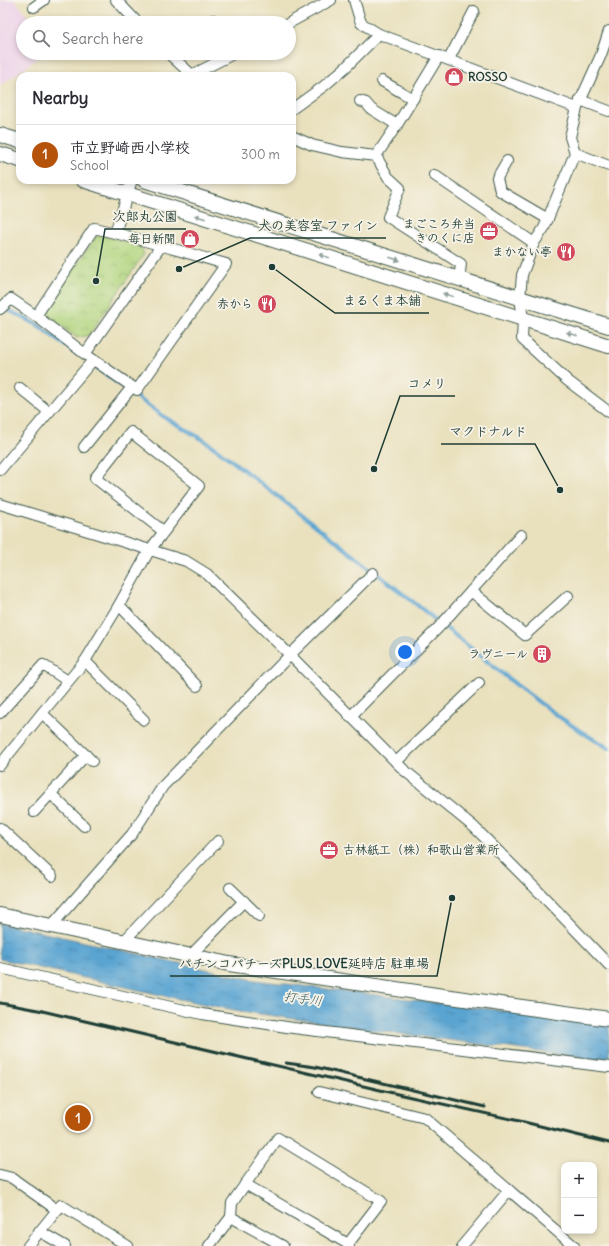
<!DOCTYPE html>
<meta charset="utf-8">
<style>
body{margin:0;font-family:Delius,"Klee One",sans-serif;background:#f7f7f7;color:#2b2b33}
.controls{position:absolute;right:12px;bottom:12px;display:grid;overflow:hidden;border-radius:8px;box-shadow:0 2px 6px #0003}
.controls button{width:36px;height:36px;display:grid;place-items:center;padding:0;border:0;border-bottom:1px solid #e1e1e2;background:#fff;color:#2b2b33;font:20px sans-serif}
.you{position:absolute;left:405px;top:652px;width:14px;height:14px;margin:-10px;border:3px solid #fff;border-radius:50%;background:#1a73e8;box-shadow:0 0 0 6px #1a73e833}
.badge{display:grid;place-items:center;width:26px;height:26px;border-radius:50%;background:#b45309;color:#fff;font-size:13px;font-weight:700}
.pin{position:absolute;translate:-50% -50%;border:2px solid #fff;box-shadow:0 1px 4px #0006}
.list{margin:0;padding:0;list-style:none}
h2{display:flex;justify-content:space-between;align-items:center;height:52px;margin:0;padding:0 16px;font-size:17px}
h2 small{font-size:13px;font-weight:400;color:#7c7c81}
.list li{display:grid;grid-template-columns:26px 1fr auto;gap:12px;align-items:center;box-sizing:border-box;height:60px;padding:0 16px;border-top:1px solid #e1e1e2}
.list b{display:block;font-size:15px;white-space:nowrap}
.list p{margin:0;font-size:13px;white-space:nowrap;color:#7c7c81}
.list em{font-size:13px;font-style:normal;color:#7c7c81}
.icon{flex:none;width:22px;height:22px;fill:none;stroke:currentColor;stroke-width:2;stroke-linecap:round;stroke-linejoin:round}
.map{position:relative;flex:none;width:609px;height:1246px;overflow:hidden}
.search{position:absolute;background:#fff;box-shadow:0 2px 6px #0003;left:16px;top:16px;width:280px;height:44px;display:flex;align-items:center;gap:10px;box-sizing:border-box;padding:0 14px;border-radius:22px;color:#7c7c81;font-size:15px}
.panel{position:absolute;background:#fff;box-shadow:0 2px 6px #0003;left:16px;top:72px;width:280px;height:112px;border-radius:12px}
.map>svg:first-child{display:block}
</style>
<div class="map">
<svg width="609" height="1246" viewBox="0 0 609 1246">
<defs>
<pattern id="park-crowns" width="20" height="18" patternUnits="userSpaceOnUse"><rect width="20" height="18" fill="#b1d57e"/><path d="M2 6a3 3 0 1 1 6 0M12 15a3 3 0 1 1 6 0" fill="none" stroke="#8fae68"/></pattern>
<pattern id="water-ripples" width="26" height="14" patternUnits="userSpaceOnUse"><rect width="26" height="14" fill="#5aa4d2"/><path d="M2 4q2-2 4 0t4 0M15 11q2-2 4 0t4 0" fill="none" stroke="#4a87ab"/></pattern>
</defs>
<rect width="100%" height="100%" fill="#f7f3e8"/>
<filter id="ink" filterUnits="userSpaceOnUse"><feTurbulence type="fractalNoise" baseFrequency=".025" numOctaves="2"/><feDisplacementMap in="SourceGraphic" scale="8" xChannelSelector="R" yChannelSelector="G"/><feConvolveMatrix kernelMatrix="1 2 1 2 8 2 1 2 1" color-interpolation-filters="sRGB"/></filter>
<filter id="wash" filterUnits="userSpaceOnUse"><feTurbulence type="fractalNoise" baseFrequency=".012" numOctaves="4" result="noise"/><feDisplacementMap in="SourceGraphic" scale="16" xChannelSelector="R" yChannelSelector="G"/><feGaussianBlur stdDeviation="0.9" result="paint"/><feColorMatrix in="noise" values="0 0 0 0 0 0 0 0 0 0 0 0 0 0 0 0 0 1.4 0 .05"/><feComposite in="paint" operator="in"/></filter>
<g filter="url(#wash)">
<rect width="100%" height="100%" fill="#e9e1be"/>
<polygon fill="#ecd1ea" points="0,0 15,0 32,23 23,23 23,53 45,53 0,86"/>
<polygon fill="url(#park-crowns)" stroke="#688959" points="102,235 140,246 144,254 89,335 77,338 49,316 47,307 96,237"/>
<polygon fill="url(#water-ripples)" stroke="#3c7083" points="0,923 254,980 609,1024 609,1061 372,1030 240,1011 179,999 0,959"/>
<g fill="none" stroke-linecap="round" stroke-linejoin="round">
<g stroke="#5aa4d2" stroke-width="4">
<polyline points="2,307 36,324 77,354"/>
<path d="M93,365L164,417L202,439L218,450C291,507 365,563 437,621C493,665 547,714 609,748"/>
</g>
</g>
</g>
<g filter="url(#ink)">
<g fill="none" stroke-linecap="round" stroke-linejoin="round">
<defs>
<g id="street">
<polyline points="116,0 138,23"/>
<polyline points="354,0 361,23 379,34 577,108"/>
<polyline points="34,7 44,0"/>
<polyline points="213,20 215,23"/>
<polyline points="289,23 331,0"/>
<polyline points="609,31 601,55 577,108 570,137 575,153 544,228 534,243 522,275 520,298 523,319 522,339 568,381 609,412"/>
<polyline points="168,53 192,75"/>
<polyline points="449,59 474,11"/>
<polyline points="193,76 192,75 231,55"/>
<polyline points="382,81 413,99"/>
<polyline points="580,100 609,111"/>
<polyline points="360,101 366,103 371,109 397,125"/>
<polyline points="292,109 324,86 346,67 379,34"/>
<polyline points="292,136 312,145 342,152 376,156 388,177 400,188 388,217 461,264 459,280"/>
<polyline points="575,153 609,166"/>
<polyline points="376,156 397,125 439,56"/>
<polyline points="507,161 497,178 500,191 548,219"/>
<polyline points="434,175 534,243"/>
<polyline points="115,233 132,180"/>
<polyline points="0,309 11,299 36,316"/>
<path d="M85,354L137,390L226,264C183,252 139,238 94,228L36,316L85,354L161,246"/>
<polyline points="20,388 49,412"/>
<polyline points="84,447 132,387"/>
<polyline points="0,470 93,360"/>
<polyline points="0,504 186,561 207,574 290,655 404,770 474,827 539,892 609,965"/>
<polyline points="163,531 95,478 131,432 199,486 149,551 119,605 197,686"/>
<polyline points="471,591 525,635 568,596"/>
<polyline points="119,605 85,661 144,720"/>
<polyline points="0,713 43,665 68,681"/>
<polyline points="42,713 92,761"/>
<polyline points="350,717 440,626 521,535"/>
<polyline points="396,762 479,683"/>
<polyline points="0,765 42,713 85,661"/>
<polyline points="51,794 84,826"/>
<polyline points="34,812 86,755"/>
<polyline points="0,828 52,876"/>
<polyline points="230,888 259,916"/>
<polyline points="52,925 132,834 163,786 290,655 373,573"/>
<polyline points="124,941 218,841"/>
<polyline points="190,956 244,901"/>
<polyline points="0,968 202,1014 293,1028 609,1067"/>
<polyline points="319,1092 425,1118 574,1246"/>
<polyline points="0,1175 12,1178 57,1210"/>
<polyline points="245,1184 348,1244 349,1246"/>
<polyline points="231,1217 232,1203 278,1138 381,1201 348,1244"/>
<polyline points="39,1231 65,1246"/>
<polyline points="28,1246 61,1205 128,1246"/>
<polyline points="209,1246 231,1217 283,1246"/>
<polyline points="462,1246 509,1190"/>
</g>
<g id="secondary">
<polyline points="0,135 20,141"/>
<polyline points="0,154 20,160"/>
<polyline points="83,180 609,346"/>
<polyline points="144,180 609,326"/>
<polyline points="0,915 229,964 443,996 609,1019"/>
</g>
</defs>
<use href="#street" stroke="#3d5649" stroke-width="12"/>
<use href="#secondary" stroke="#3d5649" stroke-width="16"/>
<use href="#street" stroke="#fff" stroke-width="10"/>
<use href="#secondary" stroke="#fff" stroke-width="14"/>
<g stroke="#1f3d34" stroke-width="3">
<polyline points="0,1003 38,1010 393,1093 524,1122 609,1143"/>
<polyline points="286,1063 315,1067 485,1107"/>
</g>
</g>
<defs><path id="oneway-solid" d="M-6-.8H1V-3.2L6.5 0L1 3.2V.8H-6Z"/></defs>
<g fill="#8f9e9a">
<use href="#oneway-solid" transform="translate(200 217) rotate(-163)"/>
<use href="#oneway-solid" transform="translate(324 256) rotate(-163)"/>
<use href="#oneway-solid" transform="translate(395 259) rotate(18)"/>
<use href="#oneway-solid" transform="translate(448 295) rotate(-162)"/>
<use href="#oneway-solid" transform="translate(572 334) rotate(-163)"/>
</g>
</g>
<defs>
<symbol id="shop-disc" viewBox="-11 -11 22 22"><circle r="9.5" fill="#d1495b" stroke="#f7f3e8"/><path d="M-5-2.5h2.3a2.7 3.5 0 0 1 5.4 0H5L5.5 6h-11ZM-1.5-2.5h3a1.5 2.3 0 0 0-3 0Z" fill="#fff"/></symbol>
<symbol id="office-disc" viewBox="-11 -11 22 22"><circle r="9.5" fill="#d1495b" stroke="#f7f3e8"/><path d="M-6-3h4V-5.5h4V-3h4V5H-6ZM-1-4.5V-3h2v-1.5ZM-6 0V1H6V0Z" fill="#fff"/></symbol>
<symbol id="restaurant-disc" viewBox="-11 -11 22 22"><circle r="9.5" fill="#d1495b" stroke="#f7f3e8"/><path d="M-5-6h1v4h1v-4h1v4h1v-4h1v5L-1.5 .5V6h-2V.5L-5-1ZM5-6V6H3V1.5H1.5Q1.5-4 5-6Z" fill="#fff"/></symbol>
<symbol id="building-disc" viewBox="-11 -11 22 22"><circle r="9.5" fill="#d1495b" stroke="#f7f3e8"/><path d="M-4-6H4V6H1V3H-1V6H-4ZM-2.5-4.3h1.7v1.8h-1.7ZM.8-4.3h1.7v1.8H.8ZM-2.5-1h1.7V.8h-1.7ZM.8-1h1.7V.8H.8Z" fill="#fff"/></symbol>
</defs>
<g fill-rule="evenodd">
<use href="#shop-disc" x="443" y="66" width="22" height="22"/>
<use href="#office-disc" x="478" y="220" width="22" height="22"/>
<use href="#shop-disc" x="179" y="228" width="22" height="22"/>
<use href="#restaurant-disc" x="555" y="241" width="22" height="22"/>
<use href="#restaurant-disc" x="256" y="293" width="22" height="22"/>
<use href="#building-disc" x="531" y="643" width="22" height="22"/>
<use href="#office-disc" x="318" y="839" width="22" height="22"/>
</g>
<g text-anchor="middle" stroke-width="3.5" stroke-linejoin="round" paint-order="stroke">
<g font-size="12" font-weight="bold" fill="#1f3d34" stroke="#f7f3e8" text-anchor="end">
<text x="468" y="81" text-anchor="start">ROSSO</text>
<text x="475" y="228">まごころ弁当<tspan x="475" dy="14">きのくに店</tspan></text>
<text x="176" y="243">毎日新聞</text>
<text x="552" y="256">まかない亭</text>
<text x="253" y="308">赤から</text>
<text x="528" y="658">ラヴニール</text>
<text x="343" y="854" text-anchor="start">古林紙工（株）和歌山営業所</text>
</g>
<g font-size="13" font-style="italic" fill="#315c63" stroke="#f7f3e8">
<text transform="translate(303 998) rotate(8)" y="5">打手川</text>
</g>
</g>
<path fill="none" stroke="#1f3d34" stroke-width="1.5" d="M96 281L105 229H186M179 269L250 238H386M272 267L335 313H429M374 469L400 396H455M560 490L535 444H441M452 898L437 976H170"/>
<g fill="#1f3d34" stroke="#f7f3e8" stroke-width="1.5">
<circle cx="96" cy="281" r="4"/>
<circle cx="179" cy="269" r="4"/>
<circle cx="272" cy="267" r="4"/>
<circle cx="374" cy="469" r="4"/>
<circle cx="560" cy="490" r="4"/>
<circle cx="452" cy="898" r="4"/>
</g>
<g font-size="13" text-anchor="middle" font-weight="bold" fill="#1f3d34" stroke="#f7f3e8" stroke-width="3.5" stroke-linejoin="round" paint-order="stroke">
<text x="145" y="221">次郎丸公園</text>
<text x="318" y="230">犬の美容室 ファイン</text>
<text x="382" y="305">まるくま本舗</text>
<text x="427" y="388">コメリ</text>
<text x="488" y="436">マクドナルド</text>
<text x="304" y="968">パチンコパチーズPLUS LOVE延時店 駐車場</text>
</g>
</svg>
<div class="controls">
<button>+</button>
<button>−</button>
</div>
<div class="you"></div>
<div class="pin badge" style="left:78px;top:1118px">1</div>
<div class="search"><svg class="icon" aria-label="search" viewBox="0 0 24 24"><circle cx="10" cy="10" r="6"/><path d="M15 15l6 6"/></svg>Search here</div>
<section class="panel">
<h2>Nearby<small></small></h2>
<ul class="list">
<li><span class="badge">1</span><div><b>市立野崎西小学校</b><p>School</p></div><em>300 m</em></li>
</ul>
</section>
</div>
